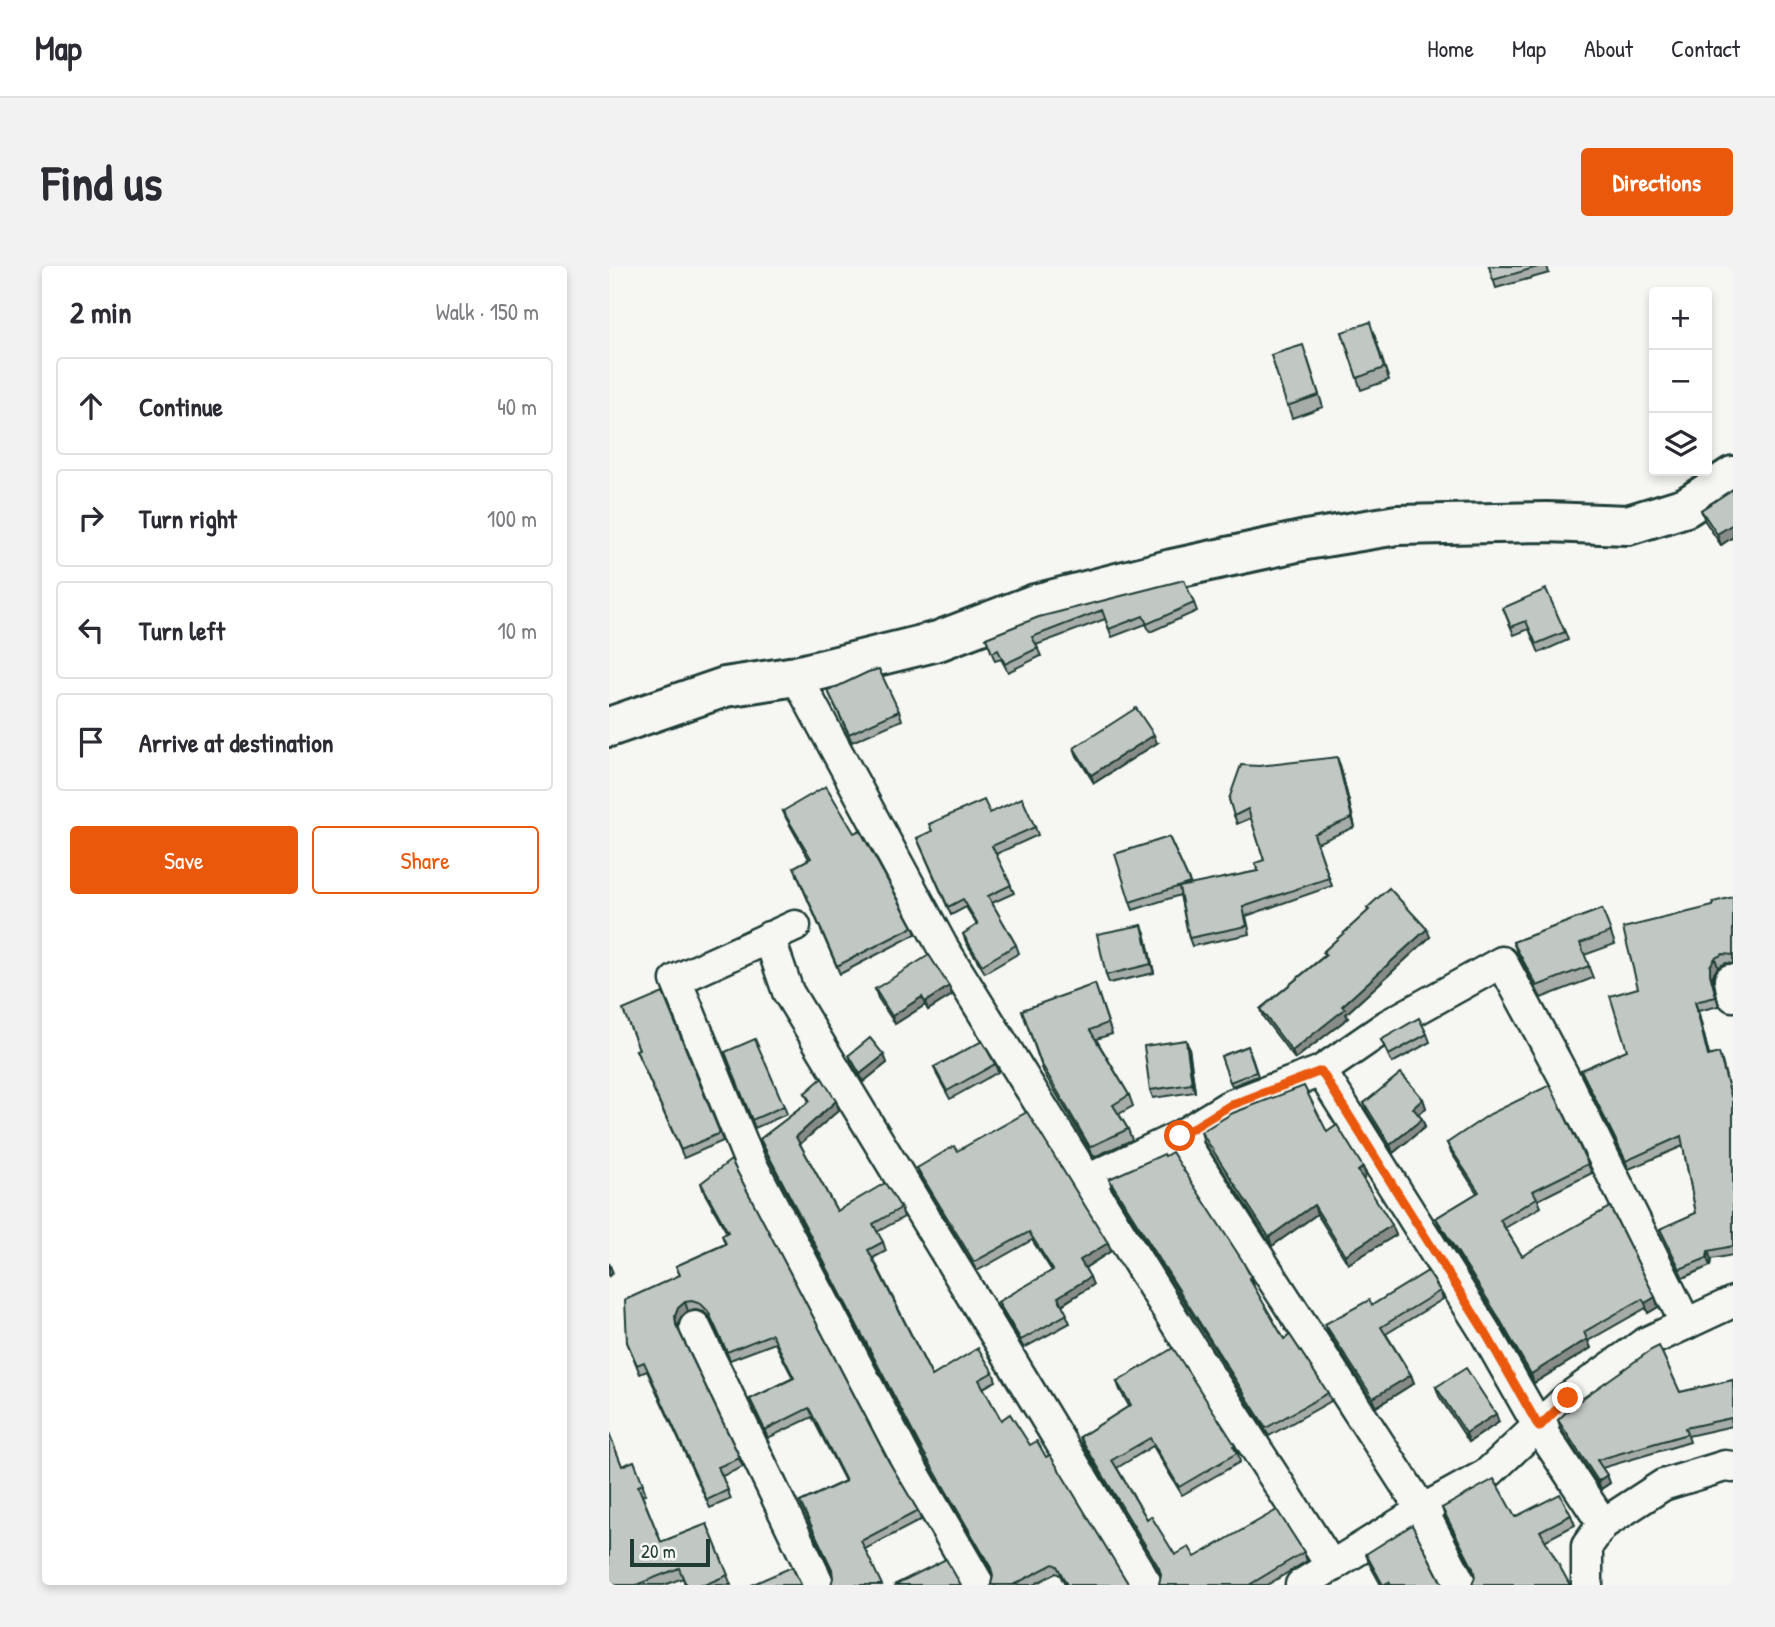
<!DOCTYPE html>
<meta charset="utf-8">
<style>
body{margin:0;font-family:"Patrick Hand",sans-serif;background:#f2f2f3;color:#2b2b33}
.controls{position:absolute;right:21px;top:21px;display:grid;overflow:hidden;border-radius:7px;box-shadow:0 4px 10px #0003}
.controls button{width:63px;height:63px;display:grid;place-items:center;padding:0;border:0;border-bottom:2px solid #e1e1e2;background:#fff;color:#2b2b33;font:35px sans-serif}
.scale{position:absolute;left:21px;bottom:18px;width:80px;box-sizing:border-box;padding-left:7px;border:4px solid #1f3d34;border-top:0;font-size:19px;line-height:24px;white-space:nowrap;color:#1f3d34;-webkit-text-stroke:5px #f6f6f2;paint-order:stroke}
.stop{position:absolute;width:21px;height:21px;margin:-16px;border:5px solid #ea580c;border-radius:50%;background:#fff}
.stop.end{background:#ea580c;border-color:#fff;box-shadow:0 2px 7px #0008}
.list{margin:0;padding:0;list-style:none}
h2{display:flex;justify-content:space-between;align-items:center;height:91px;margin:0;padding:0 28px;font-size:30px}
h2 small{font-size:23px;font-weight:400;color:#7c7c81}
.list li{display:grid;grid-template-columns:46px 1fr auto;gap:21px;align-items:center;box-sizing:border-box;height:98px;margin:0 14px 14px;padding:0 14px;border:2px solid #e1e1e2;border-radius:7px}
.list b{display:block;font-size:26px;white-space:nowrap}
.list em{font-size:23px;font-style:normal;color:#7c7c81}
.actions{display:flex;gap:14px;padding:21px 28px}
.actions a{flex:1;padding:16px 0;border:2px solid #ea580c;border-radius:7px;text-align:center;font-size:24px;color:#ea580c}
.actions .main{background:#ea580c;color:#fff}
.icon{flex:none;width:38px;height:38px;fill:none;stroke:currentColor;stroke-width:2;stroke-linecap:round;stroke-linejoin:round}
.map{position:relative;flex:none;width:1124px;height:1319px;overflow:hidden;border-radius:7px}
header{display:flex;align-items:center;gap:42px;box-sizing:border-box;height:98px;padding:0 35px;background:#fff;border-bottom:2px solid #e1e1e2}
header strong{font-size:33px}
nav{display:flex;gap:38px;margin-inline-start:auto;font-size:24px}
.intro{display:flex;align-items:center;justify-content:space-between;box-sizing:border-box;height:168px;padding:0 42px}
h1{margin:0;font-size:49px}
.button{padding:18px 32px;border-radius:7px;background:#ea580c;color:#fff;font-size:24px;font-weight:700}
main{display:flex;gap:42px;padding:0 42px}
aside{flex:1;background:#fff;border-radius:7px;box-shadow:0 4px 10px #0003}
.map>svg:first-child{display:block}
</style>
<header>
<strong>Map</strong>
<nav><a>Home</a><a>Map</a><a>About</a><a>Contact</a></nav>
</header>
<div class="intro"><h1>Find us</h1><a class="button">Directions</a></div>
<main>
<aside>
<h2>2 min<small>Walk · 150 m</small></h2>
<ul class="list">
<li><svg class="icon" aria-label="ahead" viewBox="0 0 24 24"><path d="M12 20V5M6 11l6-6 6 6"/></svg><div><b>Continue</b></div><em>40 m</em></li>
<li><svg class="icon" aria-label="right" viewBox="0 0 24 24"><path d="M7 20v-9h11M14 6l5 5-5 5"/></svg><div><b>Turn right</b></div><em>100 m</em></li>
<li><svg class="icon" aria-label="left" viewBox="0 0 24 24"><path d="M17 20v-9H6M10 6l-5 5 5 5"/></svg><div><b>Turn left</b></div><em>10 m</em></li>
<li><svg class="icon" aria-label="arrive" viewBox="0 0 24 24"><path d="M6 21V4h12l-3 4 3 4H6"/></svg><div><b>Arrive at destination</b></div></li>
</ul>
<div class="actions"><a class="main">Save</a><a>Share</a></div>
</aside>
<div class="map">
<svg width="1124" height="1319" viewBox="0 0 1124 1319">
<rect width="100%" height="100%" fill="#f6f6f2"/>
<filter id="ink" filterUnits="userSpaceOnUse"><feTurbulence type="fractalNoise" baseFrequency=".0143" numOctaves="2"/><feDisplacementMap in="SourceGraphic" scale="14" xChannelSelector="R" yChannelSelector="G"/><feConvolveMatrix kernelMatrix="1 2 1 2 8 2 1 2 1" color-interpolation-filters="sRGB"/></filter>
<g filter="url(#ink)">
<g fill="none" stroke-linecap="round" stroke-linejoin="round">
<defs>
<g id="street">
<polyline points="187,410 333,680 578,1075 723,1301"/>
<polyline points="186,660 67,714 141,896 299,1197 370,1319"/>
<polyline points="160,671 179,726 538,1319"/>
<polyline points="1121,714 1124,730"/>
<polyline points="712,805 876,1066 930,1161 994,1258"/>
<polyline points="571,870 813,1244 852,1319"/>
<polyline points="478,914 571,870 620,840 712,805 779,759 893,696 954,809 1077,1058"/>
<polyline points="86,1061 210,1319"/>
<polyline points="692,1319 813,1244 878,1208 959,1132 1036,1077 1124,1036"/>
<polyline points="978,1319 978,1280 994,1258 1054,1219 1116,1200 1124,1201"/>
</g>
<polyline id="secondary" points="0,461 116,421 187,410 329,375 426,338 563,303 697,274 788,259 938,256 1019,259 1077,241 1124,210"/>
</defs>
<use href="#street" stroke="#1f3d34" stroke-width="35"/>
<use href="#secondary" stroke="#1f3d34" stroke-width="44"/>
<use href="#street" stroke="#f6f6f2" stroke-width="30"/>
<use href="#secondary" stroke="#f6f6f2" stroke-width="38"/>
</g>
<g fill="#a6aca8" stroke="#1f3d34" stroke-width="2">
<polygon points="880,0 938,0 940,7 887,22"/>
<polygon points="733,66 765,68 780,114 752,124"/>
<polygon points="662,89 698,91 714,141 683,152"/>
<polygon points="1124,223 1124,271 1112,279 1096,255 1092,244"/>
<polygon points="585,337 588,345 541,366 537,358 503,371 496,353 427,379 432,390 399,406 392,393 386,395 377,372 430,351"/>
<polygon points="894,342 956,366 959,374 930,387 920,363 905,369"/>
<polygon points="219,425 290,445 293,454 243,476"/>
<polygon points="548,477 485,517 468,490 465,482"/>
<polygon points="731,499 746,561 708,577 723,620 637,650 641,668 583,680 580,672 571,629 524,644 521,636 560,571 582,619 649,605 655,594 642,552 628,558 620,533 650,500"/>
<polygon points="174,545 245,567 304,661 307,668 231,708 188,609 200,593 177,552"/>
<polygon points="381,547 426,561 429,569 387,588 405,627 383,637 407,679 410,687 376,707 357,676 354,668 368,659 357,641 342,649 308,572"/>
<polygon points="1124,631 1124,698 1117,697 1109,701 1104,709 1104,717 1110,740 1089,745 1100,789 1113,795 1122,830 1124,829 1124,989 1102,993 1101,1000 1074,1012 1051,963 1087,947 1074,880 1020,903 976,813 972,804 1018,784 1029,722 1104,640"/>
<polygon points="758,642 821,671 737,748 739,752 686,793 654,751 651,743 715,690 714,686 759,645"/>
<polygon points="993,643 1006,678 975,689 984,712 932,732 909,688 904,676"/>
<polygon points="536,667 545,707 500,717 497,709"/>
<polygon points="486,718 503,768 487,773 520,829 524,840 510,848 519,863 523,874 485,891 435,807 413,744"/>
<polygon points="340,720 343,729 319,744 316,739 286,758 269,732 266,723"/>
<polygon points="54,727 114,875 75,892 27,784 30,783"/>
<polygon points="818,768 821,776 783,797 772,774"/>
<polygon points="639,780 649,810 623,820 612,790"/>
<polygon points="580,782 586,826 544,832 541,824"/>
<polygon points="116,786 175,840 178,848 146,862"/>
<polygon points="240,789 275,789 278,797 254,816 243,798"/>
<polygon points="386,798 389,806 341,833 328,809 325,801"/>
<polygon points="196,827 227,835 230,844 191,878 228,945 292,942 295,951 268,966 274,976 277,985 264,992 323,1110 384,1106 387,1115 374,1122 392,1154 421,1179 437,1191 520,1319 456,1319 451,1309 447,1307 424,1319 382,1319 384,1308 314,1189 154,881 151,873 200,836"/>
<polygon points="814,833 817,842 809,848 813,853 816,861 784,887 758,846 755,837"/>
<polygon points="592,866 718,866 757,910 754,913 787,969 739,998 708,948 663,980 595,876"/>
<polygon points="838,877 979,898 983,907 929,934 932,941 896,962 913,990 1046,1031 1049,1041 1039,1047 1037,1042 979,1075 982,1082 925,1117 891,1057 831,961 827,952 868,927 842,886"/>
<polygon points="348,885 499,977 502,985 476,1002 484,1019 453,1039 461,1057 415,1082 392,1044 389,1036 443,1005 423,974 368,1005 311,910 308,902"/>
<polygon points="500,913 642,1011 645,1019 644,1020 675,1073 719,1127 722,1135 660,1170 503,921"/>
<polygon points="92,917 280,1196 309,1245 312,1254 256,1283 224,1312 223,1306 191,1236 236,1215 203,1151 159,1172 141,1133 184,1112 166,1077 121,1094 102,1053 95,1046 87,1044 79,1045 72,1051 69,1059 70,1065 134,1201 113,1210 122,1233 101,1242 38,1105 31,1108 18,1076 71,1009 67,1000 116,978 113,969 118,967 95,926"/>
<polygon points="831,1025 834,1033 777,1068 802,1109 805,1117 767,1141 719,1066 716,1058 763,1039"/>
<polygon points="1124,1114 1124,1160 1079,1170 1081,1176 993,1202 998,1209 1001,1217 992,1223 952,1163 949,1154"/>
<polygon points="508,1116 626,1179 629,1188 631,1196 573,1229 544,1180 508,1202 538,1253 566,1289 586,1291 695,1286 698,1295 658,1319 550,1319 552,1309 474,1179 471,1171 520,1140 511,1124"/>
<polygon points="827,1121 890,1156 860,1176 830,1130"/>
<polygon points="0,1167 13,1200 25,1195 37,1228 33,1229 52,1276 98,1258 122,1319 76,1319 74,1312 55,1319 3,1319 0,1313"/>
<polygon points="833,1242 906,1251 962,1249 966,1259 866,1311 865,1306 836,1251"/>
<polygon points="757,1288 834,1319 772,1319 760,1297"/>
</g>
<g fill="#878c88" stroke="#1f3d34" stroke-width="2">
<polygon points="1124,258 1124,271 1112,279 1108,268"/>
<polygon points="545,469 548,477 485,517 482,509"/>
<polygon points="728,491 731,499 746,561 743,552"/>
<polygon points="533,659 536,667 545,707 542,698"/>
<polygon points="818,663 821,671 737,748 739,752 686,793 683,785 733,740"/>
<polygon points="1106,692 1109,701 1104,709 1104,717 1110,740 1101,708 1101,700"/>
<polygon points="340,720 343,729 319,744 316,736"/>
<polygon points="313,731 316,739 286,758 283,750"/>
<polygon points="1086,736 1089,745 1102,798 1099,790"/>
<polygon points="577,774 580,782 586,826 583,818"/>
<polygon points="275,789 278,797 254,816 251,808"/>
<polygon points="814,833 817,842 807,850 804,842"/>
<polygon points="227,835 230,844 190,879 187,871"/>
<polygon points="813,853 816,861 784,887 781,879"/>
<polygon points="754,901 757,910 753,914 749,905"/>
<polygon points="705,939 708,948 663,980 660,971"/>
<polygon points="783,959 787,969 739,998 736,989"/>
<polygon points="499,977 502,985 474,1003 471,994"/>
<polygon points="1099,985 1102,993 1101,1000 1098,992"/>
<polygon points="0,997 4,1007 0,1010"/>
<polygon points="481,1011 484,1019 452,1039 449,1031"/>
<polygon points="1046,1031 1049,1041 1039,1047 1036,1037"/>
<polygon points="76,1036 79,1045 72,1051 69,1059 70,1068 67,1059 66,1050 69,1042"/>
<polygon points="978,1073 982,1082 925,1117 922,1108"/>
<polygon points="802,1109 805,1117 767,1141 764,1132"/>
<polygon points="887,1148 890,1156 860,1176 857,1167"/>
<polygon points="998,1209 1001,1217 992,1223 989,1215"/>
</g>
<g fill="#c1c8c3" stroke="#1f3d34" stroke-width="2">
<polygon points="880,0 932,0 884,14"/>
<polygon points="761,56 775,102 748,112 733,66"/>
<polygon points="694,79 710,129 678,140 662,89"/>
<polygon points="1124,223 1124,258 1108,268 1092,244"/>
<polygon points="575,314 585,337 538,358 534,350 500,363 493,344 423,371 429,382 396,398 389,384 383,387 377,372 430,351"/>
<polygon points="937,323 956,366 927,378 917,355 902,361 894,342"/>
<polygon points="270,403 290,445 240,468 219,425 259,406"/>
<polygon points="527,442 545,469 482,509 465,482"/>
<polygon points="728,491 743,552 705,568 720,612 634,641 638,660 580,672 570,621 649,605 646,597 655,594 639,543 625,550 620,533 632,499 650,500"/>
<polygon points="217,520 245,567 251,564 304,661 228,700 185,601 202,592 174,545"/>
<polygon points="413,532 426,561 383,580 402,619 379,630 407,679 373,699 354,668 369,658 354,633 339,641 308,572 323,565 320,558 375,534 381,547"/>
<polygon points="560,571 581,617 521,636 506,588"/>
<polygon points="780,622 818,663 733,740 736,743 683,785 651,743 717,689 714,686 760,644 758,642"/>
<polygon points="1124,631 1124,689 1114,688 1106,692 1101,700 1101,708 1107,731 1086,736 1099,790 1110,787 1122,830 1124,829 1124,980 1099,985 1098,992 1071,1003 1051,963 1087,947 1072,870 1017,895 972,804 1018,784 1001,730 1029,722 1014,662 1104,640 1104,636"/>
<polygon points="993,643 1002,666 971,677 980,700 928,720 904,676"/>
<polygon points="533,659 542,698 497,709 488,668"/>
<polygon points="320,689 340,720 316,736 313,731 283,750 266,723"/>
<polygon points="486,718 499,757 481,764 520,829 504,839 519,863 481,881 432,797 413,744"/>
<polygon points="54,727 111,867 72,884 27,784 30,783 14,744"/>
<polygon points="810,752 818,768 780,789 772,774"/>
<polygon points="261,772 275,789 251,808 240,789"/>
<polygon points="146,773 175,840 143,854 116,786"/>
<polygon points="577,774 583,818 541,824 535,780"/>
<polygon points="373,775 386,798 338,825 325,801"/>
<polygon points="639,780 647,806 621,816 612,790"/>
<polygon points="792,807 814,833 804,842 813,853 781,879 755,837"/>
<polygon points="213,812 227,835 187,871 228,945 276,917 292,942 264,958 274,976 259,984 323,1110 369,1082 384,1106 370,1114 392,1154 401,1148 421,1179 428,1175 437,1191 441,1189 520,1319 458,1319 448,1300 444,1298 404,1319 382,1319 384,1310 382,1302 311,1180 151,873 201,835 196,827"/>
<polygon points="941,819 979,898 924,925 928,932 891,954 913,990 1001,941 1046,1031 1036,1037 1033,1033 975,1066 978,1073 922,1108 887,1047 827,952 870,926 838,877 881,848"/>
<polygon points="695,820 718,866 728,859 754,901 749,905 783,959 736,989 705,939 660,971 592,866 624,847"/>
<polygon points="418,846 499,977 471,994 481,1011 449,1031 458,1048 412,1074 389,1036 444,1004 420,966 365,996 308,902 345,880 348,885"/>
<polygon points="563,886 633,994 642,1011 640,1012 675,1073 681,1069 719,1127 657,1162 500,913 555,888 556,890"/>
<polygon points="122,894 280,1196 309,1245 252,1275 273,1319 222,1319 224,1312 223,1303 191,1236 237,1215 200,1142 156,1164 141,1133 185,1112 163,1068 118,1086 99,1045 92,1038 83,1035 76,1036 69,1042 66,1050 67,1059 131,1192 109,1201 119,1224 98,1234 35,1096 28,1099 18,1076 16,1034 71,1009 67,1000 117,978 113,969 119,966 92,917"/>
<polygon points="819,1005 831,1025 772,1061 802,1109 764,1132 716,1058 760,1034 763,1039"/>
<polygon points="1050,1080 1071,1126 1124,1114 1124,1163 1122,1152 1076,1162 1078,1168 988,1194 998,1209 989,1215 949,1154 967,1137 1042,1084"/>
<polygon points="564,1082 626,1179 624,1180 628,1187 570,1221 541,1172 503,1194 538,1253 542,1250 566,1289 580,1281 586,1291 668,1244 695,1286 640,1319 550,1319 552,1309 550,1302 471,1171 522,1139 508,1116"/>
<polygon points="857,1102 887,1148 857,1167 827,1121"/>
<polygon points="0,1167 13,1200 25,1195 34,1218 29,1220 52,1276 98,1258 119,1309 95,1319 77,1319 70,1302 27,1319 3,1319 0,1312"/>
<polygon points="885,1213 906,1251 951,1228 962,1249 931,1265 961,1319 863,1319 866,1311 864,1302 833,1242"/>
<polygon points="803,1259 833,1318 834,1319 782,1319 780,1316 774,1319 757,1288"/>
<polygon points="337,1293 352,1319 285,1319"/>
<polygon points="183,1301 192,1319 142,1319"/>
</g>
</g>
<g fill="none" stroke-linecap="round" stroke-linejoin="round" filter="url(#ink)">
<polyline stroke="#ea580c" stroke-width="9" points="571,870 620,840 712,805 876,1066 930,1161 959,1132"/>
</g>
</svg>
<div class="controls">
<button>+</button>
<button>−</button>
<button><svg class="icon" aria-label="layers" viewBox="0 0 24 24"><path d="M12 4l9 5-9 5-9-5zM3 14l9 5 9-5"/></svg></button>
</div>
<div class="scale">20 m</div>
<div class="stop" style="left:571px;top:870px"></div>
<div class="stop end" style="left:959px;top:1132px"></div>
</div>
</main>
